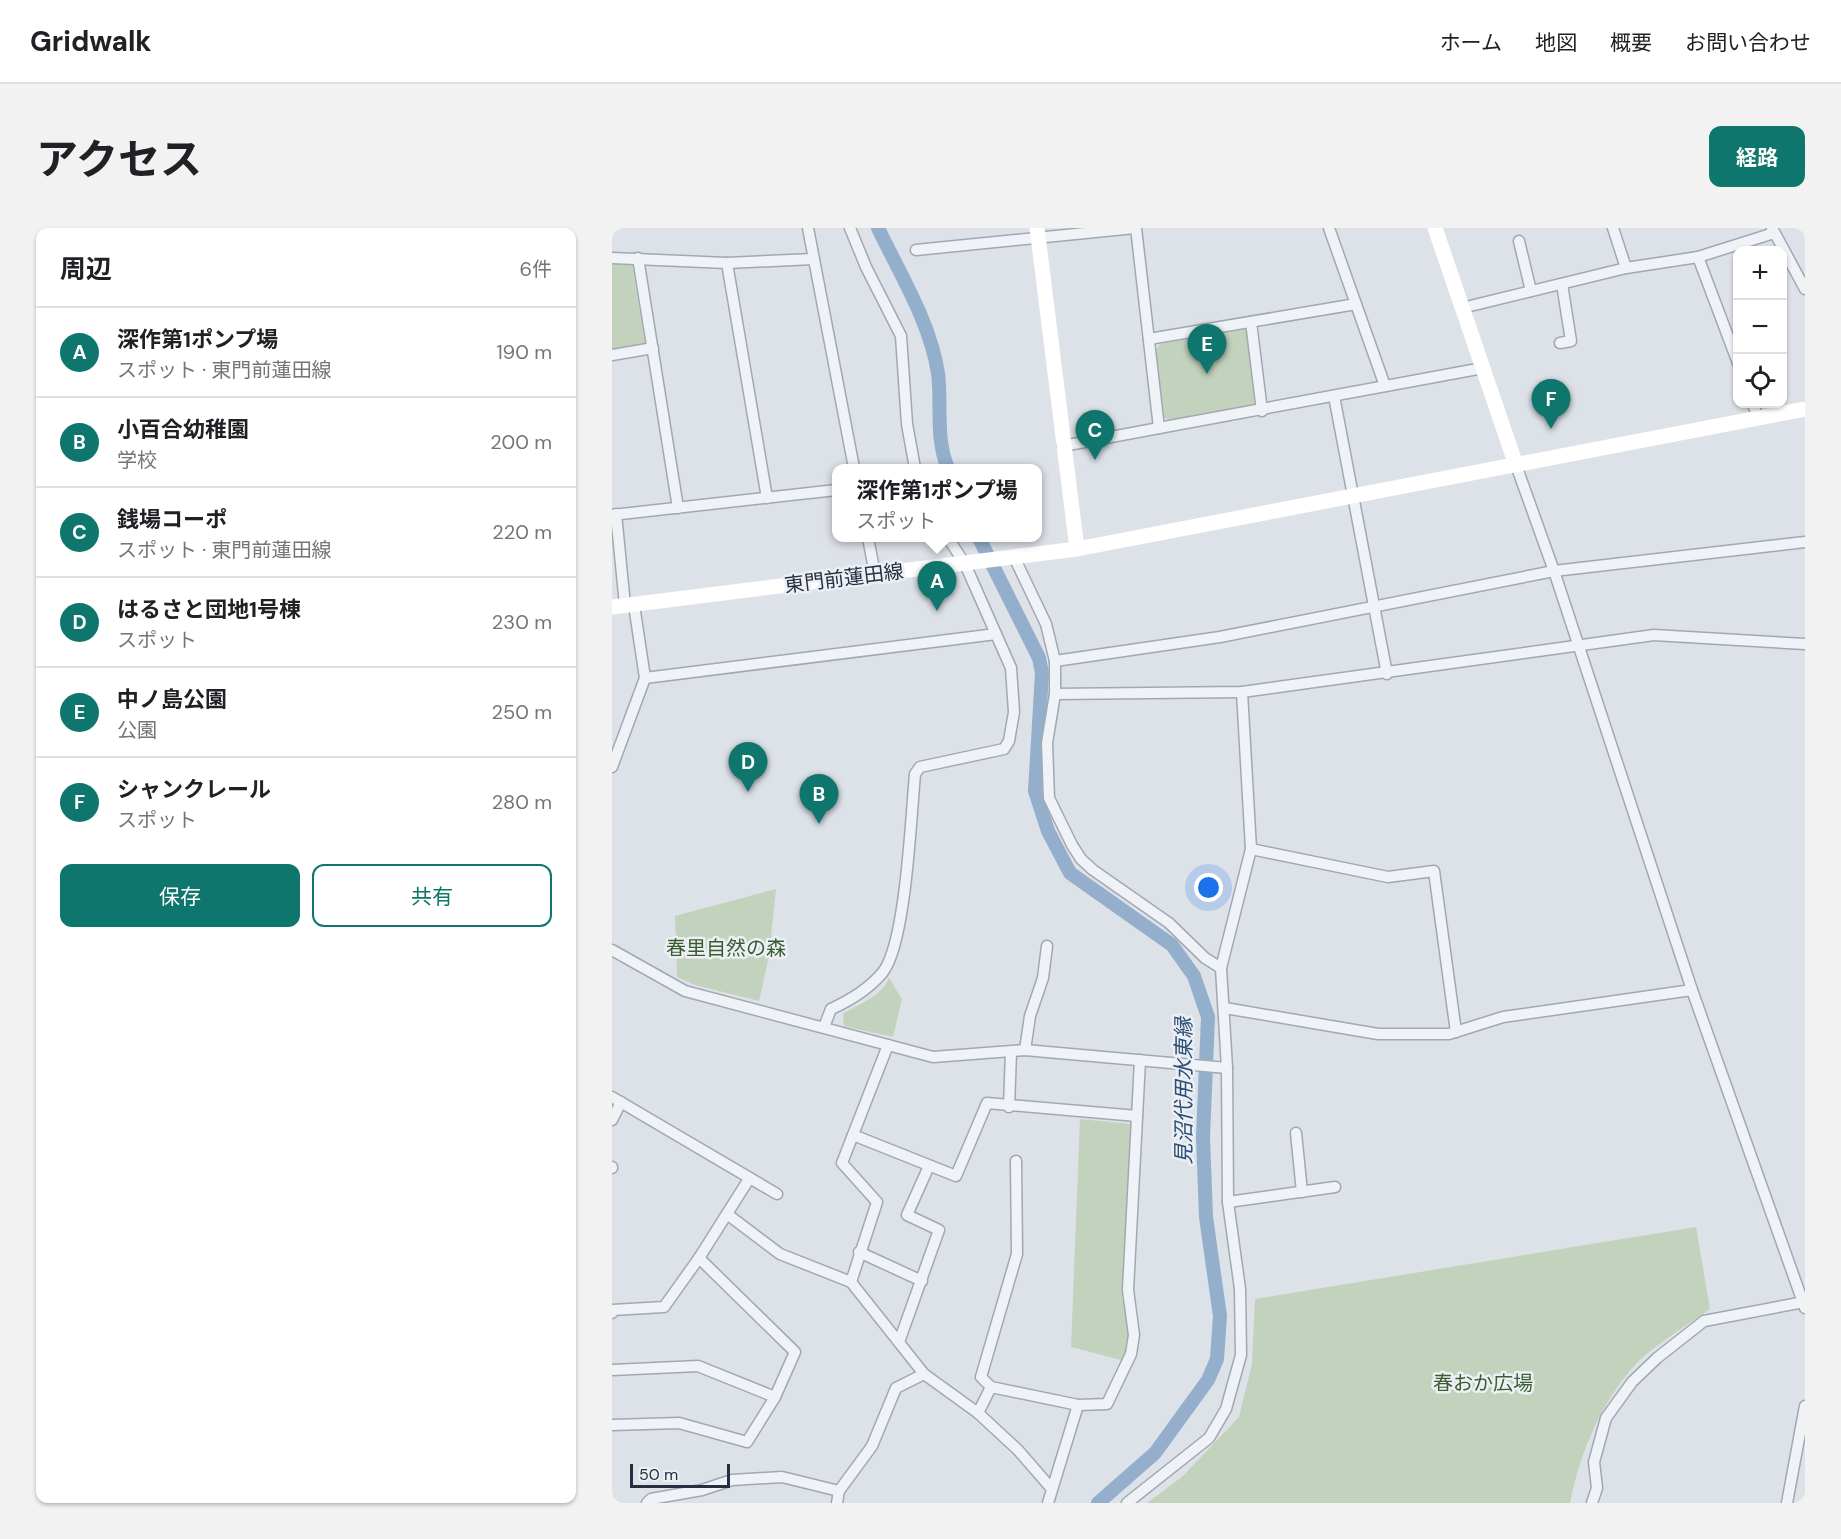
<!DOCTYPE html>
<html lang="ja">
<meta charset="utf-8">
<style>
body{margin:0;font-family:"DM Sans","Noto Sans JP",sans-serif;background:#f2f2f2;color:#202124}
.controls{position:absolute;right:18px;top:18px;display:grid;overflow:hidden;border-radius:12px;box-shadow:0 2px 4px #0004}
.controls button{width:54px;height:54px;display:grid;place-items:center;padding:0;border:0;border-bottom:2px solid #e0e0e0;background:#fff;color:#202124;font:30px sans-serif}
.scale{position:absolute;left:18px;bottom:15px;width:100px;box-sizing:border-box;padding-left:6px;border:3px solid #252f3f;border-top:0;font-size:16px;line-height:21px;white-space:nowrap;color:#252f3f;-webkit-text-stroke:4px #ecf0f5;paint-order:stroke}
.you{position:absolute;left:597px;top:660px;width:21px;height:21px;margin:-15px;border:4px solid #fff;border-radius:50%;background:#1a73e8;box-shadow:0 0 0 9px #1a73e833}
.badge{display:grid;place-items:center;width:39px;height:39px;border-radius:50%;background:#0f766e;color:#fff;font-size:20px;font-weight:700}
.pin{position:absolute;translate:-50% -50px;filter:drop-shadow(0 2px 3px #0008)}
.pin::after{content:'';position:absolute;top:32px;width:21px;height:18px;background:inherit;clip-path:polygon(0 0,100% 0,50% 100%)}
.popup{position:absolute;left:220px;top:236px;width:210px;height:78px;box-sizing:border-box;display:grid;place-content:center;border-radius:12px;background:#fff;filter:drop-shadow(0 2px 4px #0005);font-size:20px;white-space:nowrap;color:#757577}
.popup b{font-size:22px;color:#202124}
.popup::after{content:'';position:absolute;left:50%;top:100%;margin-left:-12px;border:12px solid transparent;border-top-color:#fff}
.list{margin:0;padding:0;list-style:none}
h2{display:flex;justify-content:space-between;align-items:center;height:78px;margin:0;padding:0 24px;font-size:26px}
h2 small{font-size:20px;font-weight:400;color:#757577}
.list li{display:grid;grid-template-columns:39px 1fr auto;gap:18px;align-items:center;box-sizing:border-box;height:90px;padding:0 24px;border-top:2px solid #e0e0e0}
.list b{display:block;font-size:22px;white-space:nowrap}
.list p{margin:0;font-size:20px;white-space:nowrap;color:#757577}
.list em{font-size:20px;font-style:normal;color:#757577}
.actions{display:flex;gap:12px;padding:18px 24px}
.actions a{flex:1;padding:14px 0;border:2px solid #0f766e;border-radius:12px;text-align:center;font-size:21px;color:#0f766e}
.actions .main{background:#0f766e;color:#fff}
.icon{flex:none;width:33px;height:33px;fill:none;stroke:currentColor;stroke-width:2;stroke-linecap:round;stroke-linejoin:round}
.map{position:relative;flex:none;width:1193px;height:1275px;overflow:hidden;border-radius:12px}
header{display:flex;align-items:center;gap:36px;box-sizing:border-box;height:84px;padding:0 30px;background:#fff;border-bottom:2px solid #e0e0e0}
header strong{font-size:28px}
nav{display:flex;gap:33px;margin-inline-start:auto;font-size:21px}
.intro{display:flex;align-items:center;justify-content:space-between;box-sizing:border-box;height:144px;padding:0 36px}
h1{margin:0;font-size:42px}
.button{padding:15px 27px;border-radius:12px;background:#0f766e;color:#fff;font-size:21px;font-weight:700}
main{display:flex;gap:36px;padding:0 36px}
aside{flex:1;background:#fff;border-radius:12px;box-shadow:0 2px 4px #0004}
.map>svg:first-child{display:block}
</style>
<header>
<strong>Gridwalk</strong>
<nav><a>ホーム</a><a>地図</a><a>概要</a><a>お問い合わせ</a></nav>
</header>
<div class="intro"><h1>アクセス</h1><a class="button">経路</a></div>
<main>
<aside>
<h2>周辺<small>6件</small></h2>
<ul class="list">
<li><span class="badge">A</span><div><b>深作第1ポンプ場</b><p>スポット · 東門前蓮田線</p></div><em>190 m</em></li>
<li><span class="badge">B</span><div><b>小百合幼稚園</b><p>学校</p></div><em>200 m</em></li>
<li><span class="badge">C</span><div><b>銭場コーポ</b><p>スポット · 東門前蓮田線</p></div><em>220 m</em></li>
<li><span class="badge">D</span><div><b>はるさと団地1号棟</b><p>スポット</p></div><em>230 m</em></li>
<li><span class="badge">E</span><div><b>中ノ島公園</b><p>公園</p></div><em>250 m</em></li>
<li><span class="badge">F</span><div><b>シャンクレール</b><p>スポット</p></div><em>280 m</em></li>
</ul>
<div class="actions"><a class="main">保存</a><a>共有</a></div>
</aside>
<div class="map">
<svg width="1193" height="1275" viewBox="0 0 1193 1275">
<rect width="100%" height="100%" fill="#dde1e8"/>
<g fill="#c3d2bd">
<polygon points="0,36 20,36 33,115 0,121"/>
<polygon points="633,101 637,103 646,170 641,177 557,192 552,189 544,122 548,116"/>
<polygon points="164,661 157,728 147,773 83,757 65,749 63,688"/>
<path d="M277,750L290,771L281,809L232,798L231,786C247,776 270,768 277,750Z"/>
<polygon points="468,891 520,896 510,1071 517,1075 517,1134 459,1119"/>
<path d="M1084,999L1098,1081C1077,1096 1041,1118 1024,1136C989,1174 968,1225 958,1275H535L571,1248L627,1189L640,1136L643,1071Z"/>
</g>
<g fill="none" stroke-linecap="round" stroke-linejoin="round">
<g stroke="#94afcb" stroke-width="14">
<path d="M266,0C288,46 318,94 326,145C330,176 323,211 336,240"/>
<polyline points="367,310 427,430 430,445 423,563 436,603 458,645 560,717 582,748 596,789 591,909 594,989 608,1088 605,1131 596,1152 543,1225 486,1275"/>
</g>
<defs>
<g id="street">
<polyline points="196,0 242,240"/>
<polyline points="238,0 254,39 289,108 295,196 303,240"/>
<polyline points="524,0 547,200 871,140"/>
<polyline points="717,0 773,158"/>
<polyline points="1001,0 1014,40"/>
<polyline points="1160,0 1193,61"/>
<polyline points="907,13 919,63"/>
<polyline points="304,22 523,0"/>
<polyline points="1086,29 1126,135"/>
<polyline points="0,30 115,35 201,31"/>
<polyline points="26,30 66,280"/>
<polyline points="115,35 155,270"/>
<polyline points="850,80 1014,40 1086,29 1162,5"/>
<polyline points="639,94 650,183"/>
<polyline points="537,111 744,76"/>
<polyline points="948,115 959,113 950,56"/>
<polyline points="0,127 41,120"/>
<polyline points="722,168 775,446"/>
<polyline points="1141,176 1146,190"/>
<polyline points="451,218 547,200"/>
<polyline points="904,237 942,343 1080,762 1193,1080"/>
<polyline points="4,286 13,377"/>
<polyline points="0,287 224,262"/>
<polyline points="256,310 263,346"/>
<polyline points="402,329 434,396 443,433 443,466 435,515 437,570 460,617 469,631 481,642 557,695 593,730 609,740"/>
<polyline points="443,433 608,409 942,343 1193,314"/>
<polyline points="33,450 384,406"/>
<polyline points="443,466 630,464 1042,407 1193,416"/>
<polyline points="0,539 33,450 22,377"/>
<polyline points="639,621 776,649 822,643 844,804"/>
<polyline points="0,722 73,763 321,829 413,822 615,840"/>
<polyline points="613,780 766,806 837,806 891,789 1080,762"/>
<path d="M212,799L219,781C239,772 257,761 271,744C294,714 299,588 303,546L308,539L392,521L397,513L402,484L399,440L353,336L336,310"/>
<polyline points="413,822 418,788 431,750 435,718"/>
<polyline points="0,869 165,966"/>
<polyline points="397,879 399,824"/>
<polyline points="0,892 9,874"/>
<polyline points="684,905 690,964"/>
<polyline points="241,907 344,948 375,875 525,888"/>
<polyline points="404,933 405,1026 369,1149 379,1159 466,1177 495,1176 519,1126 522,1107 516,1062 528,832"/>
<polyline points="0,939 0,940"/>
<polyline points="616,974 723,959"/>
<polyline points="115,986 168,1026 239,1054 312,1146 366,1185 406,1222 439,1260"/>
<polyline points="247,1024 310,1053"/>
<polyline points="239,1054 265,974 230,935 276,817"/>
<polyline points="0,1085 0,1082 52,1079 87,1030 137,951"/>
<polyline points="287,1114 327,1002 295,987 317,938"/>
<polyline points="0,1142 86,1138 163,1169"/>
<polyline points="366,1185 379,1159"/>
<polyline points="0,1197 67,1195 135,1214 163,1169 183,1124 87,1030"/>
<polyline points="35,1275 39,1271 90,1262 120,1252 170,1249 227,1263"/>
<polyline points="225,1275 227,1263 260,1218 284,1160 312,1146"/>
<polyline points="436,1275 466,1177"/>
<polyline points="515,1275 597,1210 614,1181 629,1127 628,1061 616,974 615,840 609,740 639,621 630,464"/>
<polyline points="980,1275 985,1260 982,1234 994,1190 1020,1154 1045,1130 1092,1093 1192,1074"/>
<polyline points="1175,1275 1193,1178"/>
</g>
</defs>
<use href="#street" stroke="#a2a8b2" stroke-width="13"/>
<use href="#street" stroke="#eff2f6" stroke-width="10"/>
<g stroke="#fff" stroke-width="15">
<polyline points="823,0 904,237"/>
<polyline points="465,321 1193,181"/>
<polyline points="0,379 465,321 425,0"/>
</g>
</g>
<g text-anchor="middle" stroke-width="5" stroke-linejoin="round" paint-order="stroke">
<g font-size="20" fill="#252f3f" stroke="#ecf0f5">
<text transform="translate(232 350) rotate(-7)" y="7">東門前蓮田線</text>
</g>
<g font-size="20" fill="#3a5c31" stroke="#ecf0f5">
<text x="114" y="727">春里自然の森</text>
<text x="871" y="1162">春おか広場</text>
</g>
<g font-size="21" font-style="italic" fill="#2c4e76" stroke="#ecf0f5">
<text transform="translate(572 863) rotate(-90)" y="7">見沼代用水東縁</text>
</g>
</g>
</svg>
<div class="controls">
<button>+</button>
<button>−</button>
<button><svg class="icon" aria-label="locate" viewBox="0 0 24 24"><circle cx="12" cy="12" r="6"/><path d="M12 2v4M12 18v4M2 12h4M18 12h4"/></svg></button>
</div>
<div class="scale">50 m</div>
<div class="you"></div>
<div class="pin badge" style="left:325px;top:383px">A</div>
<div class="popup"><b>深作第1ポンプ場</b>スポット</div>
<div class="pin badge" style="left:207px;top:596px">B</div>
<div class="pin badge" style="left:483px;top:232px">C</div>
<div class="pin badge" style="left:136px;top:564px">D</div>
<div class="pin badge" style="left:595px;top:146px">E</div>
<div class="pin badge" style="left:939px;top:201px">F</div>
</div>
</main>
